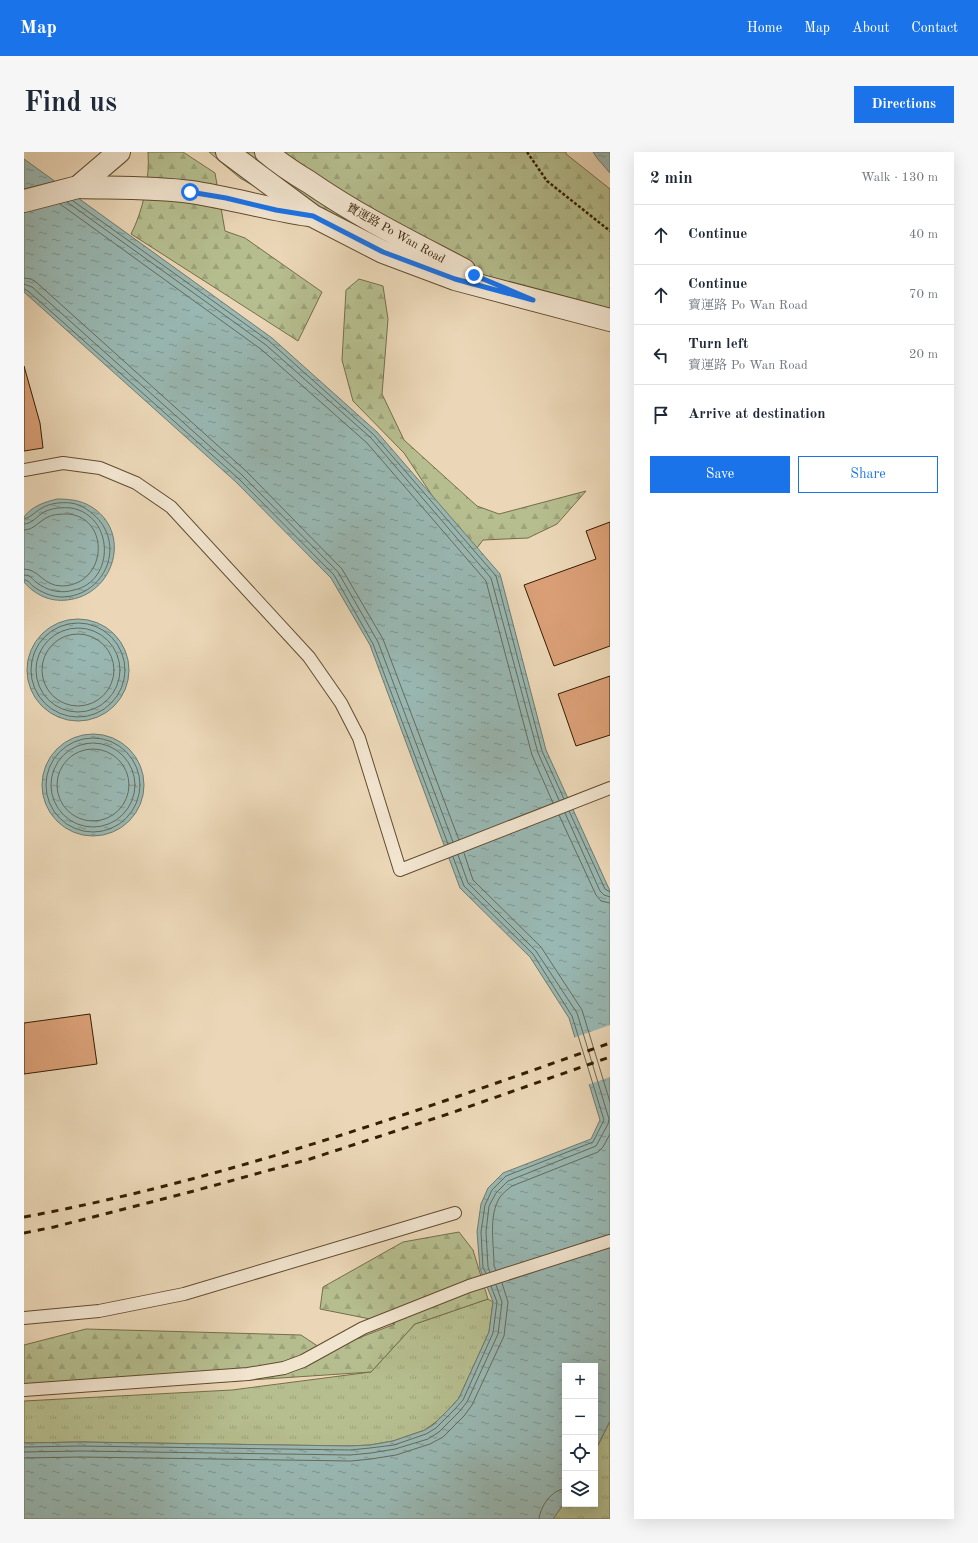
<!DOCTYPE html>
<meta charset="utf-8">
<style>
body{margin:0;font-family:"Old Standard TT","Noto Serif SC",serif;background:#f6f6f7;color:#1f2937}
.controls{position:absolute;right:12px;bottom:12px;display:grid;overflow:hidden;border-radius:0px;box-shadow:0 4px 16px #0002}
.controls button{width:36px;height:36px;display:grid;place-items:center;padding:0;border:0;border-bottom:1px solid #e0e1e3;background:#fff;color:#1f2937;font:20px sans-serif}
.stop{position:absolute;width:12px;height:12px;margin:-9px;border:3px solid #1a73e8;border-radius:50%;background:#fff}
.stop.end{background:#1a73e8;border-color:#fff;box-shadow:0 1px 4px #0008}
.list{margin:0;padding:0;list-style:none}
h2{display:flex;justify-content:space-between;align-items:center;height:52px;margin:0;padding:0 16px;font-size:17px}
h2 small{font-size:13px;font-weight:400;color:#747a83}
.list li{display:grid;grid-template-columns:26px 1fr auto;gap:12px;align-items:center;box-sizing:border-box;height:60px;padding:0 16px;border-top:1px solid #e0e1e3}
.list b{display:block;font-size:15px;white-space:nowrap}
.list p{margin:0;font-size:13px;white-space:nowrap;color:#747a83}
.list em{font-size:13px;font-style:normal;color:#747a83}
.actions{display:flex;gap:8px;padding:12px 16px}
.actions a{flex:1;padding:9px 0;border:1px solid #1a73e8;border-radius:0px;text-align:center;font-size:14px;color:#1a73e8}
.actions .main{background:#1a73e8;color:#fff}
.icon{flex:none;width:22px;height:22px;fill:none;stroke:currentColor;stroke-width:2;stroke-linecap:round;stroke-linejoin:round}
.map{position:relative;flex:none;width:586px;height:1367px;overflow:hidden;border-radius:0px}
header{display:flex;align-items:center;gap:24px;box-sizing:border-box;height:56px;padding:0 20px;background:#1a73e8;color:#fff}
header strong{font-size:19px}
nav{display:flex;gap:22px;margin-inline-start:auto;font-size:14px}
.intro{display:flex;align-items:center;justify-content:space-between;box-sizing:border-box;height:96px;padding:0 24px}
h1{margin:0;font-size:28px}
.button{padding:10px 18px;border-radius:0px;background:#1a73e8;color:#fff;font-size:14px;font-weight:700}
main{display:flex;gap:24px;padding:0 24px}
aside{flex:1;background:#fff;border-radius:0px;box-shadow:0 4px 16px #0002}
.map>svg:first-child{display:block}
</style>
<header>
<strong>Map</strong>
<nav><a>Home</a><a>Map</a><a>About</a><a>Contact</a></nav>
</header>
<div class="intro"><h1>Find us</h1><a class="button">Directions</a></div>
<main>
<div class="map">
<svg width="586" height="1367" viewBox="0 0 586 1367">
<defs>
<pattern id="grass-tufts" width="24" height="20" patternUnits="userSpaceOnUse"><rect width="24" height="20" fill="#b6be8f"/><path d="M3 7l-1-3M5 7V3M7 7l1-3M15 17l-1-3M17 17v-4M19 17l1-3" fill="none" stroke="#9da37a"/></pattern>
<pattern id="forest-firs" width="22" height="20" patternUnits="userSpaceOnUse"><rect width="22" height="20" fill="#b6be8f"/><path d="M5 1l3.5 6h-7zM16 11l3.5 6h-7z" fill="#9da37a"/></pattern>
<pattern id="water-ripples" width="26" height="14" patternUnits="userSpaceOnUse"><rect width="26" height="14" fill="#99b8b3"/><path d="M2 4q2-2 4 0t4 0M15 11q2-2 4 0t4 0" fill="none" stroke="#7e958f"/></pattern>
</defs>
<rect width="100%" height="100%" fill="#ebd7b7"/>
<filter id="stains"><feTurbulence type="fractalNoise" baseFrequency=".005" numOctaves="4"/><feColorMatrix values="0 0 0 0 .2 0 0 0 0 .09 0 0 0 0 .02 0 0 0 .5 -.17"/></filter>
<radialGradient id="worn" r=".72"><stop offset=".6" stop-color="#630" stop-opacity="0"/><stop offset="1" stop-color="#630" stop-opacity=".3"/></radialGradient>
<g fill="url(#grass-tufts)" stroke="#766e48">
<polygon points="464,1147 469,1150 465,1180 435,1246 417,1266 401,1278 369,1289 346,1293 326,1294 55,1290 0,1291 0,1249 208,1238 347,1220 391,1172"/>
<polygon points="586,1269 586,1367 529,1367 541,1350 541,1352 571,1352 571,1299"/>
</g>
<g fill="url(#forest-firs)" stroke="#766e48">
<path d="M124,0H159L191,21L201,79L221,86L298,140L274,189L107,82C119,59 126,26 124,0Z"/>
<polygon points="185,0 542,0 542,2 586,37 586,157 331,92 216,26"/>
<polygon points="335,127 359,134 364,167 358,242 380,288 453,354 475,362 562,339 533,372 504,386 459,388 450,400 421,363 380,301 329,249 318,208 322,138"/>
<polygon points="435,1080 449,1098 464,1147 391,1172 347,1220 0,1243 0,1193 62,1177 277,1183 301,1199 371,1172 296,1157 299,1135 379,1090"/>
</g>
<g fill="url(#water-ripples)" stroke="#717a6c">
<polygon points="569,0 586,0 586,21 573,6"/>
<polygon points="0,7 248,186 353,280 476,422 522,598 586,739 586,1269 571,1299 571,1214 541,1214 541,1350 529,1367 0,1367 0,1291 55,1290 326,1294 346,1293 369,1289 401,1278 409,1273 428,1254 435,1246 465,1180 469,1150 456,1117 453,1080 457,1052 464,1036 479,1021 567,987 576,968 545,866 506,805 436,736 346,493 307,426 212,330 0,140"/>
<path d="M33,347C44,347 56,348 66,354C109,379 91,443 43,448C26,450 11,443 0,430V365C8,354 21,350 33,347Z"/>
<circle cx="54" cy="518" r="51"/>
<circle cx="69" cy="633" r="51"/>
</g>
<polygon fill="#ebd7b7" points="586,873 586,925 563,933 549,886"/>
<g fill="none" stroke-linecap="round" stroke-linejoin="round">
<g stroke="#676b5a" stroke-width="1">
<polyline points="49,49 245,189 350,283 472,424 518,599 540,647"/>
<polyline points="43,50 242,193 347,286 467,426 514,601 535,648"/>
<polyline points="36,52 238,198 343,291 462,429 508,603 529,651"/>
<polyline points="0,126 7,127 12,130 222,319 318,417 359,487 435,688"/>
<polyline points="0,132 8,135 218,323 314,420 354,490 429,690"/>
<polyline points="0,137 4,139 215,327 310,423 349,492 424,692"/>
<path d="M0,367C6,366 12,359 18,356C26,351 38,350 47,351C55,352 63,357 69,362C103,391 82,444 38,445C28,445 17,440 10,435C6,432 5,428 0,428"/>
<path d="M0,372C8,372 13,364 20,360C28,356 39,355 47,356C90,363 92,429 50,438C37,442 23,439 12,430C8,427 7,423 0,423"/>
<path d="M0,378C10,378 15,369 24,365C30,362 38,362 45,362C87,367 83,433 38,434C19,434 15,417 0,417"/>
<circle cx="54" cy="518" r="47"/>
<circle cx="54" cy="518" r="42"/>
<circle cx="54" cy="518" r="36"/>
<circle cx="69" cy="633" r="47"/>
<circle cx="69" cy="633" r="42"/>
<circle cx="69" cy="633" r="36"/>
<polyline points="545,659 581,737 586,740"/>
<polyline points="541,661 576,739 580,743 586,745"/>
<polyline points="535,663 572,743 577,749 586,751"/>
<polyline points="440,701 449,728 517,795 558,858 586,950"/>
<polyline points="434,703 444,731 512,799 553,861 585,967 584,972 572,994 484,1029 472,1041 465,1054 462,1080 464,1115 466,1120"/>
<polyline points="429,705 440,734 509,802 548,864 580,968 569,990 482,1024 468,1038 461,1053 457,1080 459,1116 462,1121"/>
<path d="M472,1118L470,1114C470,1092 464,1064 476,1045C479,1041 484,1037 488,1034L574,1000L579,995L586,982"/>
<polyline points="0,1295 56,1294 326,1298 346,1296 370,1293 402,1282 412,1276 431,1257 439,1248 469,1181 473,1150 467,1134"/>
<polyline points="0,1300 56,1299 326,1303 347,1301 371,1297 404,1287 415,1280 435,1260 443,1250 474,1182 478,1150 472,1133"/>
<polyline points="0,1306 56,1305 327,1309 347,1307 372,1303 406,1292 419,1285 440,1264 448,1253 480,1184 484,1150 478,1131"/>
<path d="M515,1367C516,1355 528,1337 541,1337"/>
</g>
</g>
<g fill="#da9f76" stroke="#351e02">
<polygon points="0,214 16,271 19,296 0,299"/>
<polygon points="586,370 586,494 530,514 500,433 572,407 562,379"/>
<polygon points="586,524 586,583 552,594 534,542"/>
<polygon points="66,862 73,912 0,922 0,871"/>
</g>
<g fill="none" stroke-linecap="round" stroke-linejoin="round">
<defs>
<g id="service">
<polyline points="0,318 39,311 76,316 112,331 147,355 285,505 317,551 335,586 376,718 586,636"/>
<polyline points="0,1166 75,1159 160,1142 431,1061"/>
<polyline points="0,1238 224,1222 260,1216 279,1209 339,1176 445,1134 586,1089"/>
</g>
<polyline id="minor" points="0,49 54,35 95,0"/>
<g id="tertiary">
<polyline points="203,0 289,64 359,100 431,127 586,168"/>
<path d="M242,0C255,11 270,21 285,30C334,64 387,90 440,118"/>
<path d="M54,35C91,36 130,35 167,40C206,46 245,57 284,63"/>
</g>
</defs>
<use href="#service" stroke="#624c2f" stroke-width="14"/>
<use href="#minor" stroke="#624c2f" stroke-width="24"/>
<use href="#tertiary" stroke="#624c2f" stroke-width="24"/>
<polyline stroke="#351e02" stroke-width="2.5" stroke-dasharray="3 2" stroke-linecap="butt" points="503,0 523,29 586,79"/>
<use href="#service" stroke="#f2e5d0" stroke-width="12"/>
<use href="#minor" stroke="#f2e5d0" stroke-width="22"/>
<use href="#tertiary" stroke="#f2e5d0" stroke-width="22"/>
<g stroke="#351e02" stroke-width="3" stroke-dasharray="7 7" stroke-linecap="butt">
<path d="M0,1065C201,1028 394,959 586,891"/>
<polyline points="0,1081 30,1075 170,1039 286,1007 424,962 586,905"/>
</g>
</g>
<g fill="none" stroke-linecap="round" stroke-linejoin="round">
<polyline stroke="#1a73e8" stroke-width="5" points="166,40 202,46 252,58 289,64 359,100 431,127 509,148 450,123"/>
</g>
<g text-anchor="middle" stroke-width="3.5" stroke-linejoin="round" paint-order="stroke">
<g font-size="12" fill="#351e02" stroke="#f2e5d0">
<text transform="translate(372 81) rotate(29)" y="4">寶運路 Po Wan Road</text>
</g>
</g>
<rect width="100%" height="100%" filter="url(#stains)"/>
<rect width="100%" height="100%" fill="url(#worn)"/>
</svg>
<div class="controls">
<button>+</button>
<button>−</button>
<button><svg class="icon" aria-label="locate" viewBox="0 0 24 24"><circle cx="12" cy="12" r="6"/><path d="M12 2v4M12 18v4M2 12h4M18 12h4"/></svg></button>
<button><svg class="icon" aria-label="layers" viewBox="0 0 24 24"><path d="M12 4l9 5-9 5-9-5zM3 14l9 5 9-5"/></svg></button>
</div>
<div class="stop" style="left:166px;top:40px"></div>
<div class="stop end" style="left:450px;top:123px"></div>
</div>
<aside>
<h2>2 min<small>Walk · 130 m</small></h2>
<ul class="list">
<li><svg class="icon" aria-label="ahead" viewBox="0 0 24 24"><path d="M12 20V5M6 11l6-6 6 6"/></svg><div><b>Continue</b></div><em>40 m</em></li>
<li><svg class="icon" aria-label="ahead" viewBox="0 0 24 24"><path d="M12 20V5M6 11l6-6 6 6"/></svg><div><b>Continue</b><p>寶運路 Po Wan Road</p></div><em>70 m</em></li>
<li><svg class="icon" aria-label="left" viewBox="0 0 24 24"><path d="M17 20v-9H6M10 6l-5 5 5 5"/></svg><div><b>Turn left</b><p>寶運路 Po Wan Road</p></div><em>20 m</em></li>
<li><svg class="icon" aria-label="arrive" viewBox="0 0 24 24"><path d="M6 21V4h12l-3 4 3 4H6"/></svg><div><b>Arrive at destination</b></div></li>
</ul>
<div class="actions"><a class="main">Save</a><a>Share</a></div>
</aside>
</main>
